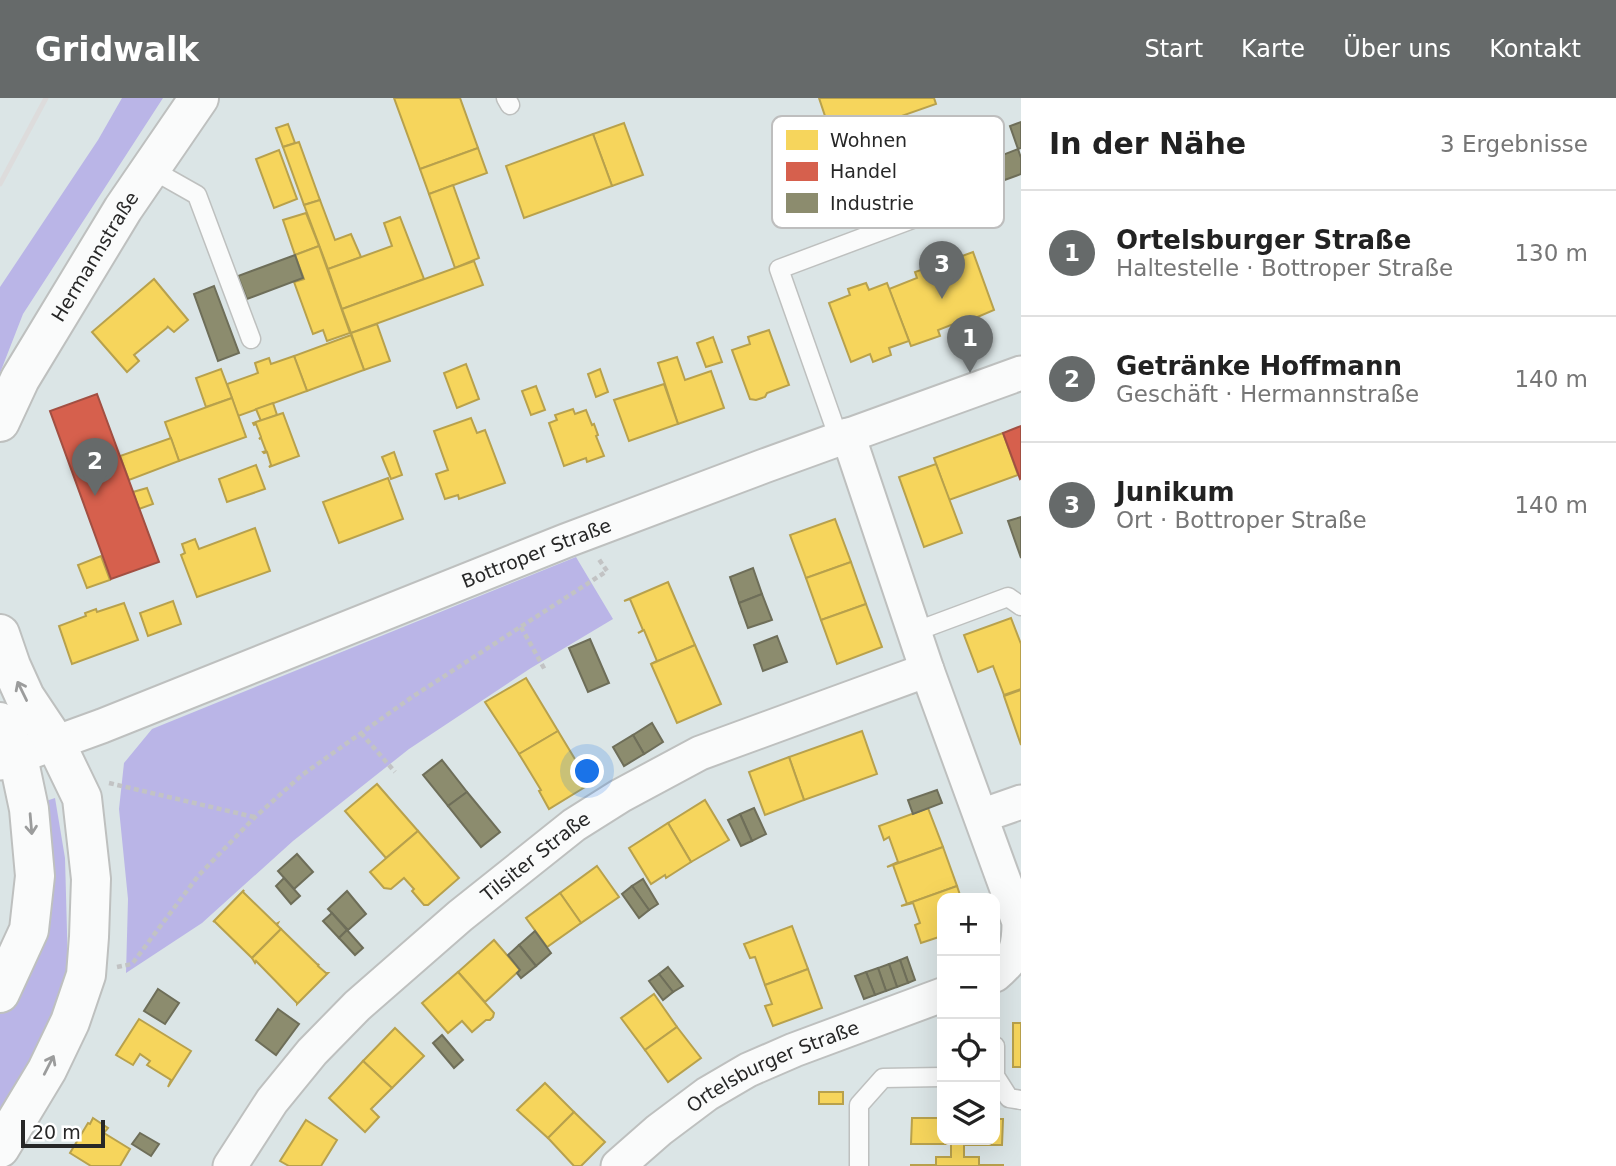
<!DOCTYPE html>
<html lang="de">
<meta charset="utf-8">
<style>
body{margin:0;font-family:"DejaVu Sans",sans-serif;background:#f6f6f6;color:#222}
.controls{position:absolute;right:21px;bottom:21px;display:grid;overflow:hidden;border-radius:14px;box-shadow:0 7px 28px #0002}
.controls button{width:63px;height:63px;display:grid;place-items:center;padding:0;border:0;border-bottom:2px solid #e0e0e0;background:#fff;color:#222;font:35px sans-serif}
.scale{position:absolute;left:21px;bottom:18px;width:84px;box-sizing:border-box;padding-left:7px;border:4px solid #272727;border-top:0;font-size:19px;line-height:24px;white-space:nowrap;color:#272727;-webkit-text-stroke:5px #fff;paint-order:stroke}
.you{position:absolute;left:588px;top:674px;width:24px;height:24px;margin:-18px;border:5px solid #fff;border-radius:50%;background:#1a73e8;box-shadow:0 0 0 10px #1a73e833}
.badge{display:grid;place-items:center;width:46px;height:46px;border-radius:50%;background:#666a6a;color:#fff;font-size:23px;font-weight:700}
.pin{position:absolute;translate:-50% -58px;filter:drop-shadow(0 2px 4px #0008)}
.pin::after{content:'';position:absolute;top:37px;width:24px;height:21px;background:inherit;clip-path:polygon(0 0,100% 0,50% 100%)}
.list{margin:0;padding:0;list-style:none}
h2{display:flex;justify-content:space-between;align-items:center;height:91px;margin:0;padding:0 28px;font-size:30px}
h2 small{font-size:23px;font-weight:400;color:#767676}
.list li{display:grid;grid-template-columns:46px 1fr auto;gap:21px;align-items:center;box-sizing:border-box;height:126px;padding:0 28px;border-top:2px solid #e0e0e0}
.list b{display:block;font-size:26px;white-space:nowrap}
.list p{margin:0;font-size:23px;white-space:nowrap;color:#767676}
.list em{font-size:23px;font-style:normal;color:#767676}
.icon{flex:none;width:38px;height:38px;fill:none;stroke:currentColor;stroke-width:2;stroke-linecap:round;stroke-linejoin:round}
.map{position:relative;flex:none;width:1021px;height:1068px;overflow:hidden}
header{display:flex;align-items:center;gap:42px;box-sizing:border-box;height:98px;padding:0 35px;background:#666a6a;color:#fff}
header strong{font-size:33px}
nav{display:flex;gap:38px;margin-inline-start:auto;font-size:24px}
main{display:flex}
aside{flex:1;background:#fff}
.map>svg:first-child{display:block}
</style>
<header>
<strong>Gridwalk</strong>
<nav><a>Start</a><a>Karte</a><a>Über uns</a><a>Kontakt</a></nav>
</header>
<main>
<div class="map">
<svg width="1021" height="1068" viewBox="0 0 1021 1068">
<rect width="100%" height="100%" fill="#dbe5e6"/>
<g fill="#bab5e7">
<polygon points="122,0 163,0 23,216 0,275 0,189 98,42"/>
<polygon points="576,459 613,521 531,570 409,651 293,743 202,825 126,875 128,801 119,711 124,665 152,631"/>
<polygon points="55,700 65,760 68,871 54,924 0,1023 0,912 43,704"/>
</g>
<g fill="#f6d55c" stroke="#b8a14c" stroke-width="2">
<polygon points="394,0 460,0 478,50 420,71"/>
<polygon points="819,0 934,0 936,6 887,23 889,29 874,34 872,29 846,39 840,23 828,27"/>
<polygon points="624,25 643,77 612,88 593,36"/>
<polygon points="288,26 295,45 283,49 276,30"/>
<polygon points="593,36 612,88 524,120 506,68"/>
<polygon points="299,44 320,102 304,107 283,49"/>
<polygon points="478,50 487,75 429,96 420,71"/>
<polygon points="279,52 297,101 274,110 256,61"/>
<polygon points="453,87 479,160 455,170 429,96"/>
<polygon points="320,102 335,142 351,136 361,159 328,171 304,107"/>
<polygon points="306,115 319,148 295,157 283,122"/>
<polygon points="400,119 424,181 342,211 328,171 392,148 384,125"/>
<polygon points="319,148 350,235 327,243 323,232 313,236 294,184 304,181 295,157"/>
<polygon points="951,154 954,161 973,154 994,212 975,220 977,225 959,232 956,225 938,232 940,238 911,248 889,191 917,180 915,174 935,167 933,161"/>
<polygon points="474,163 483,187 351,235 342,211"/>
<polygon points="154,181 188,222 174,234 167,228 168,229 134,257 139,263 127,274 92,234"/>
<polygon points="866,185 869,192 887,185 909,243 889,250 891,257 873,264 870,256 851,264 829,205 850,197 848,191"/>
<polygon points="377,226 390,263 364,272 351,235"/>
<polygon points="769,232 789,287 767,295 765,299 756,302 750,301 732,252 750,246 748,239"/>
<polygon points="351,237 364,272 307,293 294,258"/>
<polygon points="713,239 722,264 706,269 697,245"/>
<polygon points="294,258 307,293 238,318 227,286 258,275 255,265 269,260 271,266"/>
<polygon points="677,259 685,282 711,273 724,310 678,326 658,265"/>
<polygon points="466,266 479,301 457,310 444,275"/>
<polygon points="221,271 232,300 206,309 196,280"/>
<polygon points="600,271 608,294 596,299 588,276"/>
<polygon points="664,286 678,326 629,343 614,302"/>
<polygon points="536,288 545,312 531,317 522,293"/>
<polygon points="232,300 246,339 179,363 165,324"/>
<polygon points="273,305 277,317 261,323 256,311"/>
<polygon points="573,311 575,316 586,312 592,327 594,326 598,337 596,338 604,358 587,364 586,360 564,368 549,325 557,322 555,317"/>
<polygon points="283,315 299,358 269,369 271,367 267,354 264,355 263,354 266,353 261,340 259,341 261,339 256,326 254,327 253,325"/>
<polygon points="471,320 477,335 485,332 505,385 459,401 458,397 445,401 436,376 448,372 434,333"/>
<polygon points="1003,335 1018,377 949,402 934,360"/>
<polygon points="171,340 179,363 129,382 120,358"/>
<polygon points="394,354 402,377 391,381 382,359"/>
<polygon points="936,366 962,435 924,449 899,379"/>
<polygon points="256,367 265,391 227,404 219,381"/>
<polygon points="388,380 403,421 339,445 323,404"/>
<polygon points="147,390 153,406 139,411 133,394"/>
<polygon points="835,421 851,464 806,480 790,437"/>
<polygon points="255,430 270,473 197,499 181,457 185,455 182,446 195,441 199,451"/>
<polygon points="101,458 110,482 87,490 78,467"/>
<polygon points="851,464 866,506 821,522 806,480"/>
<polygon points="668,484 695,547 651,566 657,563 644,532 638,535 643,532 630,501 624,503"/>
<polygon points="173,503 181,526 148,538 140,515"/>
<polygon points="124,505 138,542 72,566 59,528 86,518 85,515 96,511 97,514"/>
<polygon points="866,506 882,549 837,566 821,522"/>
<polygon points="1011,520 1021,546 1021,591 1004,597 993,568 978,574 964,537"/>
<polygon points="695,547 721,606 677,625 651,566"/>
<polygon points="526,580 558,633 519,656 485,604"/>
<polygon points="1021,592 1021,647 1004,598"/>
<polygon points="558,633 590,686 549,711 539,693 541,692 519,656"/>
<polygon points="862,633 877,676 804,702 789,659"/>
<polygon points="789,659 804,702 765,717 749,674"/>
<polygon points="377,686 418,733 386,760 345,713"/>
<polygon points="705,702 729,742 691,764 668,725"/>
<polygon points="928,710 943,749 887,769 898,764 889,739 884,742 879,728"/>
<polygon points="668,725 691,764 666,780 665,777 651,786 629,750"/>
<polygon points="418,733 459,780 428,807 424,807 412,793 414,791 404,780 391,791 384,790 370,774"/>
<polygon points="943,749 957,788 907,806 893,767"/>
<polygon points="597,768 619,799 581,825 560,795"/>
<polygon points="957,788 961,800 942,800 942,838 921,845 915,827 920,825 913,805 901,808"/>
<polygon points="244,792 243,794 276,826 278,825 277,827 281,831 252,860 214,823 213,824"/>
<polygon points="560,795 581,825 547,849 526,820"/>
<polygon points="792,828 808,871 765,887 755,859 750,860 744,846"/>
<polygon points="281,831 318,867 319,866 318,868 326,875 328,875 297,906 297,905 256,863 255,865 252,860"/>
<polygon points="494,842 520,872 485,904 458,874"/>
<polygon points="808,871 822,910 773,928 765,908 772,906 765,887"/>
<polygon points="458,874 494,915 493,919 490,922 486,922 472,934 462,923 448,935 422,905"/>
<polygon points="654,896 677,929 645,952 621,920"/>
<polygon points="139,921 191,953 168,989 171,982 147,967 150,963 140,956 133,967 116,957"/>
<rect x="1013" y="925" width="8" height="44"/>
<polygon points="677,929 701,960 668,984 645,952"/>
<polygon points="395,930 424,958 392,990 363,963"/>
<polygon points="363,963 392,990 371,1011 379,1019 365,1034 329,1000"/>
<polygon points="545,985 574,1014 548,1040 517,1012"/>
<rect x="819" y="994" width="24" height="12"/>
<polygon points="574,1014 605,1044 581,1068 574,1068 548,1040"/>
<polygon points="93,1020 108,1030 104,1035 130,1051 120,1068 91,1068 70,1055 88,1025 90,1026"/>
<polygon points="912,1020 942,1020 942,1042 995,1042 995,1021 1003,1021 1002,1047 964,1047 964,1059 979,1059 979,1067 1003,1067 1003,1068 911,1068 911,1067 936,1067 936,1059 951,1059 951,1046 911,1046"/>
<polygon points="306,1022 337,1042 321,1068 289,1068 280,1063"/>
</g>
<g fill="#d6604d" stroke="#a24f42" stroke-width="2">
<polygon points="97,296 159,464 111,481 50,313"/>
<polygon points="1021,328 1021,380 1020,381 1003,335"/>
</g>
<g fill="#8c8c6e" stroke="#6e6e59" stroke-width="2">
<polygon points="1021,24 1021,50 1018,51 1010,28"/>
<polygon points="1018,51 1021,60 1021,76 991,87 987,76 999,71 995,60"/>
<polygon points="295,157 303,180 247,201 238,178"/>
<polygon points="214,188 239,255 218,263 194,196"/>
<polygon points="1021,419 1021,460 1008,423"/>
<polygon points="753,470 762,496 739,505 730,479"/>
<polygon points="762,496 772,522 748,530 739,505"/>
<polygon points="777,538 787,564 763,573 754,547"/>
<polygon points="590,541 609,585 588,594 569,550"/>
<polygon points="652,625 663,644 644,656 633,637"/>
<polygon points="633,637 644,656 624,668 613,649"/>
<polygon points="442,662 467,694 448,708 423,677"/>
<polygon points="937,692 942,705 913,716 908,702"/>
<polygon points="467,694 500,734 481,749 448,708"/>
<polygon points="754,710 766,736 752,743 740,716"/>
<polygon points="740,716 752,743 741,748 728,722"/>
<polygon points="297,756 313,774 294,791 278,773"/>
<polygon points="284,780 300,798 291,806 276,788"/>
<polygon points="643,781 658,806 649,812 632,788"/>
<polygon points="632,788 649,812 639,820 622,796"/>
<polygon points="347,793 366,816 348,832 328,811"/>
<polygon points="332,815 347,832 339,840 323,823"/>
<polygon points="347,832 363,850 355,857 339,840"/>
<polygon points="535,833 551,855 536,868 519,847"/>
<polygon points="519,847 536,868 521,880 517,875 520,872 508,857"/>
<polygon points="907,859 915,882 908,885 900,862"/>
<polygon points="900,862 908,885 897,889 889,866"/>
<polygon points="889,866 897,889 886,893 878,870"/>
<polygon points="668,869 683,888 673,894 659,876"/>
<polygon points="878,870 886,893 875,897 866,874"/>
<polygon points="866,874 875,897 864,901 855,878"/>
<polygon points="659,876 673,894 663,902 649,883"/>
<polygon points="158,891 179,905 165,926 144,913"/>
<polygon points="278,911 299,926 276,957 256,942"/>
<polygon points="442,937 463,962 454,970 433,945"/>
<polygon points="140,1035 159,1046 151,1058 132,1046"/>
</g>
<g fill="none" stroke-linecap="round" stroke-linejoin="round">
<defs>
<g id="lane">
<polyline points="506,0 510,7"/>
<polyline points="151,71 197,97 251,241"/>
<polyline points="839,341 779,171 926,116 897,46"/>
<polyline points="914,534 1008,499 1021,508"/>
<polyline points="995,948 995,978 1009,1000 1021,1002"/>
<polyline points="859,1068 859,1007 883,980 942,979"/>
</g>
<g id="street">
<path d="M848,337L927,572L1019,824C1019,851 1016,859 995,877"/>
<path id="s1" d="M0,665L102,628L565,443L764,368L1021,275"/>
<polyline points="981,718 1021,704"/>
<path id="s2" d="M230,1068L272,1003L312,954L357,908L460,818L574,727L620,698L700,655L927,572"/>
<path id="s3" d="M618,1068L659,1032L707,996L748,972L794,952L942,897"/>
</g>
<g id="secondary">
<path id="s4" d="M0,324L20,281L123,111L199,0"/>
<polyline points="0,536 11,568 25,599 55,644 82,700 91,781 89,839 86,877 70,924 47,972 0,1050"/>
<polyline points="0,624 18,659 29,711 35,778 29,832 0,895"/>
</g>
</defs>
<use href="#lane" stroke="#bec0bf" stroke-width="21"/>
<use href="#street" stroke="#bec0bf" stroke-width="37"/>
<use href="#secondary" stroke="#bec0bf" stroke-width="42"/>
<g stroke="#c2c3c4" stroke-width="4.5" stroke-dasharray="5 3.5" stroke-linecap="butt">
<polyline points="521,529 545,572"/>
<polyline points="361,635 395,674"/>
<polyline points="109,685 254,719"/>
<polyline points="117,869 132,866 198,778 255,719 302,677 412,599 607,473 598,460"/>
</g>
<use href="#lane" stroke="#fafbfb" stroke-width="18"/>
<use href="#street" stroke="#fafbfb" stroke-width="33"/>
<use href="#secondary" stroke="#fafbfb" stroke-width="38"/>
<polyline stroke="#dddcdc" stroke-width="5" points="0,86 46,0"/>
</g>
<defs><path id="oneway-shaft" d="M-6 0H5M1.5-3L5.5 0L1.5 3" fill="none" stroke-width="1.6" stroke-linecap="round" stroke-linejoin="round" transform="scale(1.75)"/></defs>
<g stroke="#9b9c9c">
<use href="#oneway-shaft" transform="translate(22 593) rotate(-116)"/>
<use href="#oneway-shaft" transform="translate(31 726) rotate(85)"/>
<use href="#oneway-shaft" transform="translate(49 967) rotate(-63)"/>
</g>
<g text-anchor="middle" stroke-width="7" stroke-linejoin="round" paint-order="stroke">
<g font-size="19" fill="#272727" stroke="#fff">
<text dy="7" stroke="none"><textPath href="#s4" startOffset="191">Hermannstraße</textPath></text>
<text dy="7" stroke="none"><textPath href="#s1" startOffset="576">Bottroper Straße</textPath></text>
<text dy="7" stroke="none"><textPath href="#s2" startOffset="438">Tilsiter Straße</textPath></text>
<text dy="7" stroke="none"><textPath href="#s3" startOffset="186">Ortelsburger Straße</textPath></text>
</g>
</g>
<rect x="772" y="18" width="232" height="112" rx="10" fill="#fff" stroke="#bebebe" stroke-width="2"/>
<rect x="786" y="32" width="32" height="20" fill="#f6d55c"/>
<rect x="786" y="64" width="32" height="19" fill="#d6604d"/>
<rect x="786" y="95" width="32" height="20" fill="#8c8c6e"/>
<g font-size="19" fill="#272727">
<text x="830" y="49">Wohnen</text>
<text x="830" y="80">Handel</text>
<text x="830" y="112">Industrie</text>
</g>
</svg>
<div class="controls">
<button>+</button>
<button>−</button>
<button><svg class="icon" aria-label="locate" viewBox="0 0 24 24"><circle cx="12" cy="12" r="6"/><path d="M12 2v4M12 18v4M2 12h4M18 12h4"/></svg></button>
<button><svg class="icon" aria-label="layers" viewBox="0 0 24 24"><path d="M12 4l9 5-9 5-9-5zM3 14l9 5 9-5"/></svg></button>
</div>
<div class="scale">20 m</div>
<div class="you"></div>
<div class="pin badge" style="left:970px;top:275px">1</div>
<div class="pin badge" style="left:95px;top:398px">2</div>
<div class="pin badge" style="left:942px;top:201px">3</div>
</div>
<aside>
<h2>In der Nähe<small>3 Ergebnisse</small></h2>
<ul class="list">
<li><span class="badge">1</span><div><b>Ortelsburger Straße</b><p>Haltestelle · Bottroper Straße</p></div><em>130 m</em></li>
<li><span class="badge">2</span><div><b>Getränke Hoffmann</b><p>Geschäft · Hermannstraße</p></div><em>140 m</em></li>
<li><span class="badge">3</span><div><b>Junikum</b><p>Ort · Bottroper Straße</p></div><em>140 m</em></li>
</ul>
</aside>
</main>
